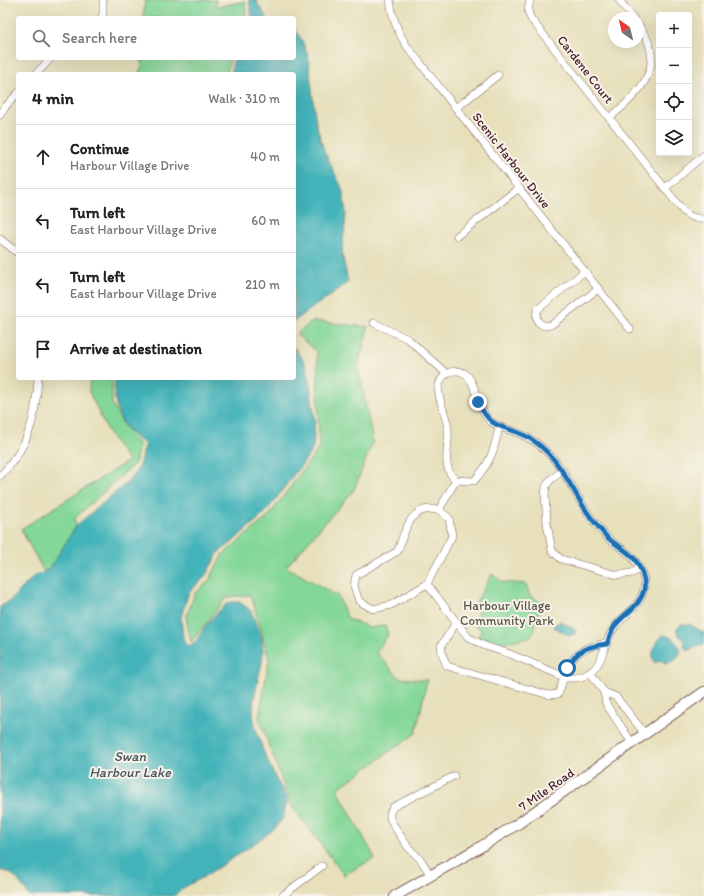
<!DOCTYPE html>
<meta charset="utf-8">
<style>
body{margin:0;font-family:Itim,sans-serif;background:#f2f2f2;color:#222}
.controls{position:absolute;right:12px;top:12px;display:grid;overflow:hidden;border-radius:4px;box-shadow:0 4px 16px #0002}
.controls button{width:36px;height:36px;display:grid;place-items:center;padding:0;border:0;border-bottom:1px solid #e0e0e0;background:#fff;color:#222;font:20px sans-serif}
.compass{position:absolute;left:608px;top:12px;width:36px;height:36px;border-radius:50%;background:#fff;box-shadow:0 4px 16px #0002;rotate:326deg}
.stop{position:absolute;width:12px;height:12px;margin:-9px;border:3px solid #1f6fb2;border-radius:50%;background:#fff}
.stop.end{background:#1f6fb2;border-color:#fff;box-shadow:0 1px 4px #0008}
.list{margin:0;padding:0;list-style:none}
h2{display:flex;justify-content:space-between;align-items:center;height:52px;margin:0;padding:0 16px;font-size:17px}
h2 small{font-size:13px;font-weight:400;color:#767676}
.list li{display:grid;grid-template-columns:26px 1fr auto;gap:12px;align-items:center;box-sizing:border-box;height:64px;padding:0 16px;border-top:1px solid #e0e0e0}
.list b{display:block;font-size:15px;white-space:nowrap}
.list p{margin:0;font-size:13px;white-space:nowrap;color:#767676}
.list em{font-size:13px;font-style:normal;color:#767676}
.icon{flex:none;width:22px;height:22px;fill:none;stroke:currentColor;stroke-width:2;stroke-linecap:round;stroke-linejoin:round}
.map{position:relative;flex:none;width:704px;height:896px;overflow:hidden}
.search{position:absolute;background:#fff;box-shadow:0 4px 16px #0002;left:16px;top:16px;width:280px;height:44px;display:flex;align-items:center;gap:10px;box-sizing:border-box;padding:0 14px;border-radius:4px;color:#767676;font-size:15px}
.panel{position:absolute;background:#fff;box-shadow:0 4px 16px #0002;left:16px;top:72px;width:280px;height:308px;border-radius:4px}
.map>svg:first-child{display:block}
</style>
<div class="map">
<svg width="704" height="896" viewBox="0 0 704 896">
<rect width="100%" height="100%" fill="#f7f3e8"/>
<filter id="ink" filterUnits="userSpaceOnUse"><feTurbulence type="fractalNoise" baseFrequency=".025" numOctaves="2"/><feDisplacementMap in="SourceGraphic" scale="8" xChannelSelector="R" yChannelSelector="G"/><feConvolveMatrix kernelMatrix="1 2 1 2 8 2 1 2 1" color-interpolation-filters="sRGB"/></filter>
<filter id="wash" filterUnits="userSpaceOnUse"><feTurbulence type="fractalNoise" baseFrequency=".012" numOctaves="4" result="noise"/><feDisplacementMap in="SourceGraphic" scale="16" xChannelSelector="R" yChannelSelector="G"/><feGaussianBlur stdDeviation="0.9" result="paint"/><feColorMatrix in="noise" values="0 0 0 0 0 0 0 0 0 0 0 0 0 0 0 0 0 1.4 0 .05"/><feComposite in="paint" operator="in"/></filter>
<g filter="url(#wash)">
<rect width="100%" height="100%" fill="#e7e0bb"/>
<g fill="#83d798" stroke="#667b62">
<polygon points="145,0 216,0 216,7 245,1 246,18 143,18"/>
<polygon points="142,58 231,58 226,74 138,74 142,66"/>
<polygon points="313,321 368,327 358,367 373,441 354,490 286,567 338,596 348,619 371,628 385,625 388,635 376,652 399,678 427,680 416,733 337,789 375,858 344,875 291,805 259,718 269,659 251,595 227,597 191,642 186,617 195,593 209,581 222,555 268,517 319,448 317,352 296,334"/>
<path d="M90,378H112V404L124,426L139,445L135,463L74,519L77,525C66,540 60,561 44,572L21,529L128,461L109,434L89,392Z"/>
<path d="M492,574L502,582L526,584L530,596L546,605C542,608 538,613 536,619C534,626 538,630 529,637L506,642L501,641L500,645L493,644L478,637L482,630L476,626L479,619L475,604Z"/>
</g>
<g fill="#42b3b9" stroke="#466972">
<polygon points="249,0 257,0 258,5 267,18 252,18"/>
<path d="M294,29L302,40L308,56L316,124L325,153L342,188L344,197L346,214L342,253L348,282L337,291L298,318L294,322V74H231C233,69 231,64 235,58H294Z"/>
<path d="M294,347L305,363L308,372L315,420L313,448L302,465L295,473L276,499L263,515L241,534L234,541L219,552L204,578L189,592L181,617L183,637L185,644L189,646L196,641L206,625L222,608L228,603L232,602H239L245,606L251,611L258,627L262,639L263,652L262,662L254,698L253,712L255,726L263,750L276,779L287,798V802L283,818L273,830L238,855L200,879L183,888L174,896H29C23,887 13,869 0,871V607L11,600L34,576L42,573L50,568L77,525L128,482L138,469L145,445L141,440L139,441C136,437 133,435 130,432C116,417 113,397 115,378H294Z"/>
<polygon points="560,621 576,630 574,635 572,634 570,636 554,627 556,623 558,624"/>
<path d="M681,624L691,625L704,633V644L687,651L684,645V641C680,636 676,635 677,628Z"/>
<path d="M663,635C673,636 676,642 681,650C679,658 673,661 666,664L661,660L655,663C649,653 656,642 663,635Z"/>
</g>
</g>
<g filter="url(#ink)">
<g fill="none" stroke-linecap="round" stroke-linejoin="round">
<defs>
<g id="street">
<path d="M390,0C392,17 397,31 406,45L630,329"/>
<path d="M530,0L528,11L531,19L683,211C689,217 696,219 704,219"/>
<polyline points="619,0 633,18"/>
<polyline points="101,18 103,15 103,0"/>
<polyline points="36,74 51,58"/>
<polyline points="456,108 498,75"/>
<polyline points="0,115 6,106 18,93"/>
<path d="M609,118C641,93 669,63 638,25"/>
<polyline points="665,188 704,155"/>
<polyline points="457,236 519,188"/>
<polyline points="0,239 18,253"/>
<polyline points="585,271 538,309 536,316 538,322 544,326 551,325 598,289"/>
<polyline points="374,323 408,339 447,374"/>
<polyline points="563,471 551,479 546,486 545,495 547,523 552,551 561,559 617,575 632,573 640,569"/>
<path d="M0,476C29,447 36,418 38,378"/>
<path d="M456,480L474,481C491,462 494,451 499,427"/>
<path d="M427,584L468,637L485,646L510,654L567,678C595,680 601,661 608,639C615,618 641,610 644,588C646,576 638,564 631,556C624,549 616,545 609,539C604,534 599,528 595,523C575,498 565,465 539,445C533,440 525,436 518,433C508,429 499,428 490,421C485,416 482,410 479,403C474,390 472,366 450,372C445,374 440,379 439,385C436,395 447,417 448,429C450,446 440,468 456,480"/>
<path d="M427,584L391,605L373,609L359,601L354,586L356,575L398,551C405,529 411,504 439,510L456,480"/>
<polyline points="427,584 452,536 449,518 439,510"/>
<path d="M456,623L441,646L443,657L447,666L549,695L558,694C561,688 562,682 564,676C571,654 585,646 607,643"/>
<polyline points="590,672 604,692 606,704 632,743"/>
<polyline points="604,692 616,697 645,734"/>
<polyline points="431,876 421,860 408,847 394,826 390,818 390,813 393,807 454,776"/>
<polyline points="282,896 322,866"/>
</g>
<polyline id="secondary" points="395,896 482,846 519,823 704,692"/>
</defs>
<use href="#street" stroke="#81635d" stroke-width="8"/>
<use href="#secondary" stroke="#81635d" stroke-width="12"/>
<use href="#street" stroke="#fff" stroke-width="7"/>
<use href="#secondary" stroke="#fff" stroke-width="10"/>
</g>
</g>
<g fill="none" stroke-linecap="round" stroke-linejoin="round" filter="url(#ink)">
<path stroke="#1f6fb2" stroke-width="5" d="M478,402C488,424 496,425 517,432C528,436 539,444 547,452C568,473 577,502 596,524C600,529 604,534 608,538C617,546 629,551 636,561C641,569 646,580 644,590C639,608 624,613 614,627C611,632 609,638 607,644C587,646 577,650 567,668"/>
</g>
<g text-anchor="middle" stroke-width="4" stroke-linejoin="round" paint-order="stroke">
<g font-size="13" fill="#4a1f2b" stroke="#f7f3e8">
<text transform="translate(586 69) rotate(52)" y="5">Cardene Court</text>
<text transform="translate(512 160) rotate(52)" y="5">Scenic Harbour Drive</text>
<text transform="translate(546 789) rotate(-35)" y="5">7 Mile Road</text>
</g>
<g font-size="13" fill="#5b564c" stroke="#f7f3e8">
<text x="507" y="610">Harbour Village<tspan x="507" dy="15">Community Park</tspan></text>
</g>
<g font-size="14" font-style="italic" fill="#47535d" stroke="#f7f3e8">
<text x="130" y="761">Swan<tspan x="130" dy="16">Harbour Lake</tspan></text>
</g>
</g>
</svg>
<div class="controls">
<button>+</button>
<button>−</button>
<button><svg class="icon" aria-label="locate" viewBox="0 0 24 24"><circle cx="12" cy="12" r="6"/><path d="M12 2v4M12 18v4M2 12h4M18 12h4"/></svg></button>
<button><svg class="icon" aria-label="layers" viewBox="0 0 24 24"><path d="M12 4l9 5-9 5-9-5zM3 14l9 5 9-5"/></svg></button>
</div>
<svg class="compass" viewBox="-18 -18 36 36"><path d="M0-13l5 13h-10z" fill="#e53935"/><path d="M0 13l5-13h-10z" fill="#767676"/></svg>
<div class="stop" style="left:567px;top:668px"></div>
<div class="stop end" style="left:478px;top:402px"></div>
<div class="search"><svg class="icon" aria-label="search" viewBox="0 0 24 24"><circle cx="10" cy="10" r="6"/><path d="M15 15l6 6"/></svg>Search here</div>
<section class="panel">
<h2>4 min<small>Walk · 310 m</small></h2>
<ul class="list">
<li><svg class="icon" aria-label="ahead" viewBox="0 0 24 24"><path d="M12 20V5M6 11l6-6 6 6"/></svg><div><b>Continue</b><p>Harbour Village Drive</p></div><em>40 m</em></li>
<li><svg class="icon" aria-label="left" viewBox="0 0 24 24"><path d="M17 20v-9H6M10 6l-5 5 5 5"/></svg><div><b>Turn left</b><p>East Harbour Village Drive</p></div><em>60 m</em></li>
<li><svg class="icon" aria-label="left" viewBox="0 0 24 24"><path d="M17 20v-9H6M10 6l-5 5 5 5"/></svg><div><b>Turn left</b><p>East Harbour Village Drive</p></div><em>210 m</em></li>
<li><svg class="icon" aria-label="arrive" viewBox="0 0 24 24"><path d="M6 21V4h12l-3 4 3 4H6"/></svg><div><b>Arrive at destination</b></div></li>
</ul>
</section>
</div>
